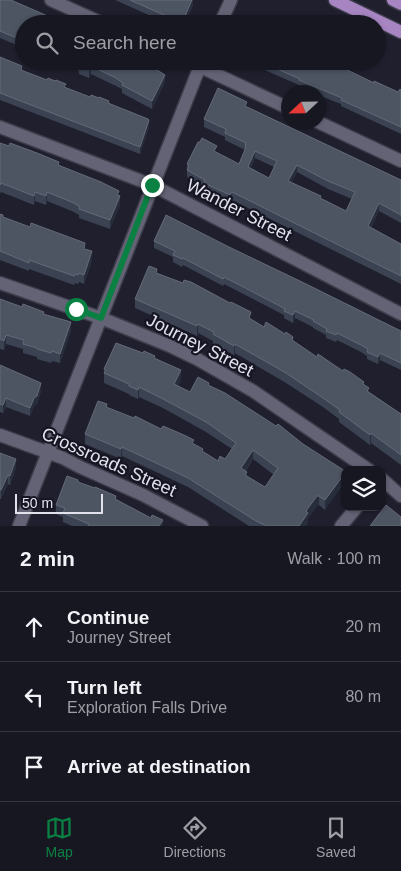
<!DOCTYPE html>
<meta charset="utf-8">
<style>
body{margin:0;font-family:Arial,sans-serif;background:#24242f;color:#f1f3f6}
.controls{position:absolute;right:15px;bottom:15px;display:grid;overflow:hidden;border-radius:10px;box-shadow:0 1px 4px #0004}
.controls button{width:45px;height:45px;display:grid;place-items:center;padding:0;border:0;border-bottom:1px solid #363640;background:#171722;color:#f1f3f6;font:25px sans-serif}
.compass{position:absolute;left:281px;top:85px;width:45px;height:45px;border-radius:50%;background:#171722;box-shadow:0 1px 4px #0004;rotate:248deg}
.scale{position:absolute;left:15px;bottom:12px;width:88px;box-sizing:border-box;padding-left:5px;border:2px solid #e2e2ed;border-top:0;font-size:14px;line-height:18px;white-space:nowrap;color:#e2e2ed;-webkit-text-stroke:4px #161524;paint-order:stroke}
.stop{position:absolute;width:15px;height:15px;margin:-11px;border:4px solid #0b8043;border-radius:50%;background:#fff}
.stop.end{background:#0b8043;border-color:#fff;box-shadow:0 1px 5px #0008}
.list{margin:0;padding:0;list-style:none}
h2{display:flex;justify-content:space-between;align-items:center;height:65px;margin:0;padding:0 20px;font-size:21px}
h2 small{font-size:16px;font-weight:400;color:#9e9fa5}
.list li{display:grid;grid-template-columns:32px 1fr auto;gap:15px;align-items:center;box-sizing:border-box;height:70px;padding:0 20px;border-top:1px solid #363640}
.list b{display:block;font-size:19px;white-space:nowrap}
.list p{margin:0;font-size:16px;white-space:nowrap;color:#9e9fa5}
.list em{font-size:16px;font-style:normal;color:#9e9fa5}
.icon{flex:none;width:28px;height:28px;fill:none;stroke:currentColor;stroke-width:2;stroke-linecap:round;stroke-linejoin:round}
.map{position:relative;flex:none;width:401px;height:526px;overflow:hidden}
.search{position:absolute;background:#171722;box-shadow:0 1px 4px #0004;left:15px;right:15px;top:15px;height:55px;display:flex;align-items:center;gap:12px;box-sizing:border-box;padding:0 18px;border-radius:28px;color:#9e9fa5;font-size:19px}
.sheet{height:275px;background:#171722}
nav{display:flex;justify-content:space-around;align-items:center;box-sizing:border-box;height:70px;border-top:1px solid #363640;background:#171722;font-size:14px;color:#9e9fa5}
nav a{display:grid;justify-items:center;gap:2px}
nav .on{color:#0b8043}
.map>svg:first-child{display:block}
</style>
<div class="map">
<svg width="401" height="526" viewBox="0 0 401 526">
<rect width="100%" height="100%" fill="#1f1f2e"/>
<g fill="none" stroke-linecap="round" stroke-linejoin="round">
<defs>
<g id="minor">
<polyline points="51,0 104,24"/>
<polyline points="220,24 231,0"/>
<polyline points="188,61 288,108"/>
<polyline points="318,122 401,161"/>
<polyline points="0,127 152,185 401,314"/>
<polyline points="0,283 101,318 170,346 197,359 253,391 369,470"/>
<polyline points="0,435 63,458 80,467 143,495 202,526"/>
<polyline points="382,479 401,496"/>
<polyline points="19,526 202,61"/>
<polyline points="341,526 357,507"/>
</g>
<g id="major">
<polyline points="335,0 401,32"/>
<polyline points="393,0 401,4"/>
</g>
</defs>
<use href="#minor" stroke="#3d3c4a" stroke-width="15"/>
<use href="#major" stroke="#3d3c4a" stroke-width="15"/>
<use href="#minor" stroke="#646376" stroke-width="12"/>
<use href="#major" stroke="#a785c2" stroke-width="12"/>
</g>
<g fill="#3b4352" fill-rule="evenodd">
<polygon points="0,0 24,24 24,45 20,44 19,46 0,38"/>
<polygon points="115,0 193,0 193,5 185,24 169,24"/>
<polygon points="0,57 22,71 90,97 109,103 149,127 140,154 0,100"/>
<polygon points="58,61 144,61 144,62 165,82 152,109 122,93 122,89 116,86 91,74 89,78 79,74 79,71"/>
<polygon points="247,61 329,61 374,83 398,92 401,90 401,134 341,106 341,104 318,95 318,92 313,92 299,87 299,85 258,67"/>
<path d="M247,107L401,180V223L379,211L371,228L401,244V284L232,200L230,203L204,191V187L187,177V164L217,153L239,164L245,150L225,140V137L204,127V119ZM255,158L274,167L269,178L251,168ZM297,172L328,189L352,199L346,211L291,183Z"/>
<polygon points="0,143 59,165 119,196 120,205 110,229 79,218 79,215 74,212 47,201 46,205 35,201 34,205 1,192 0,194"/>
<polygon points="0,214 3,218 85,249 92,260 84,284 79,282 78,284 75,283 74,285 29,269 29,271 0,260"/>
<polygon points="154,241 229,247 401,331 401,376 401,370 380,360 378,364 367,359 367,356 361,352 337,340 336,342 326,338 326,335 313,328 313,327 295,318 293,323 284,318 284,315 278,312 224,284 223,286 183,265 182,267 173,262 173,257 154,248"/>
<polygon points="157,273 251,319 264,327 293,341 317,357 364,385 369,392 401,414 401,465 371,443 370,445 339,422 339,419 323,407 286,383 235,353 234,355 213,344 213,341 198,333 197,336 135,308 135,299"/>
<polygon points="0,299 44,314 71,331 60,363 52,361 51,363 37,359 37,357 23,353 23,349 6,344 4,350 0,349"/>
<path d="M143,353L155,358L181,380L178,386L190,392L209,385L345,471L325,510L319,505L317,506L308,518V522L306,526H249L188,487L122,456L121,459L85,444V434L107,408L161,429L194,444L203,452L218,461L225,459L232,449L206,432L163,408L139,397L138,399L129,395V394L104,383V369ZM253,459L274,475L265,487L247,476L246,471Z"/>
<polygon points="0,365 41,391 37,404 34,406 30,416 6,407 3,413 0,412"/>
<polygon points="0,453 16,468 10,485 8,484 1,499 0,499"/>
<polygon points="78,482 116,499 163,526 72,526 63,522 63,517 56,514 56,505"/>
</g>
<g fill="#282d3c">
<polygon points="192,0 193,0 193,5 185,24 182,24"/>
<polygon points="20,36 20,44 19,46 19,39"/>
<polygon points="91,66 91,74 89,78 89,70"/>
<polygon points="165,75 165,82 152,109 152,101"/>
<polygon points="149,120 149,127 140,154 140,147"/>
<polygon points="255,151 255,158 248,175 248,167"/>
<polygon points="297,165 297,172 288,189 288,181"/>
<polygon points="119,191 120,205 110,229 110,220"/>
<polygon points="35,192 35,201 34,205 34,196"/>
<polygon points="47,192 47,201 46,205 46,196"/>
<polygon points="232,192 232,200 230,203 230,195"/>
<polygon points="379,203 379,211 368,234 368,226"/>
<polygon points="92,251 92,260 84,284 84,275"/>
<polygon points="295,311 295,318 293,323 293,315"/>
<polygon points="71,322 71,331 60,363 60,354"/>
<polygon points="198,324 198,333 197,336 197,326"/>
<polygon points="6,335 6,344 4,350 4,341"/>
<polygon points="235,344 235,353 234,355 234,346"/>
<polygon points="380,353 380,360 378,364 378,357"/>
<polygon points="181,370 181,380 174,394 174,384"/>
<polygon points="41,383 41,391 37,404 34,406 30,416 30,408 34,398"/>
<polygon points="139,387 139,397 138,399 138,390"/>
<polygon points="6,398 6,407 3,413 3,405"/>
<polygon points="371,433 371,443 370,445 370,435"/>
<polygon points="122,447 122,456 121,459 121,449"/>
<polygon points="253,450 253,459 241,477 241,468"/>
<polygon points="16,459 16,468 10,485 10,476"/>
<polygon points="345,473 345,482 325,510 325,500"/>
<polygon points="8,475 8,484 1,499 1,490"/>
<polygon points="317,496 319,496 319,505 317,506 308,518 308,522 306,526 299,526 306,511"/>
<polygon points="163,520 163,526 159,526"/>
</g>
<g fill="#4d5462" stroke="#646a78" fill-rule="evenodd">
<polygon points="0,0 11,0 66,24 24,24 24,37 20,36 19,39 0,31"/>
<polygon points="130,0 192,0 182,23"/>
<polygon points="0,57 22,66 21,70 47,80 48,78 55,81 56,80 66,84 64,87 90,97 91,95 99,98 99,97 109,101 108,103 148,119 149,120 140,147 0,93"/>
<polygon points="75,61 143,61 165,75 152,101 122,85 123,83 116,78 91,66 89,70 79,66 81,64"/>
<polygon points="259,61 329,61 374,83 374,81 398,92 400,89 401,90 401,127 341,100 342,98 299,80 300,79"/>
<path d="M218,88L247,102L245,106L401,180V215L379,203L368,226L401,244V276L232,192L230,195L204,183L205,180L187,170L189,165L187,164L198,142H200L202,138L217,146L214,151L239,164L246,147L245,146L246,143L225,133L226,129L204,119ZM255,151L277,161L269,178L248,167ZM297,165L328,181L355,192L346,211L320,198L321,196L288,181Z"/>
<polygon points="0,143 9,146 10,143 37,153 59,162 58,165 101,182 119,191 117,195 120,196 110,220 79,209 80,207 74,203 47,192 46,196 35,192 34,196 1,183 0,185"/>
<polygon points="0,214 3,215 3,217 30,227 31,223 85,243 84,249 92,251 84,275 79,273 78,275 75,274 74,276 29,260 29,263 0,251"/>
<polygon points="166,215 229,247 302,282 401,331 401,363 380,353 378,357 367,352 368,349 361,345 337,333 336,335 326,331 327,329 313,321 314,320 295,311 293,315 284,311 285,309 278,305 224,277 223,279 183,258 182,259 173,255 175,251 154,241"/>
<polygon points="149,266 157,269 156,273 183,283 184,280 191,282 230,303 231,302 251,312 249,318 264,327 266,322 285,334 286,332 293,337 292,340 317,357 318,354 343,371 344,369 350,372 364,382 363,384 369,388 367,391 401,414 401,455 371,433 370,435 339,412 340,410 323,398 286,373 235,344 234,346 213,334 214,332 198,324 197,326 135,299"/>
<polygon points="0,299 22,307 23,304 44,312 43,314 71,322 60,354 52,351 51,353 37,349 37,348 23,344 24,340 6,335 4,341 0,339"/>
<path d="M116,343L143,353L144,351L155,356L154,358L181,370L174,384L190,392L198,377L209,383L208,385L225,393L276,426L278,424L303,444L345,471V473L325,500L319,496H317L306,511L308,513L299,526H267L256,521L188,478L122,447L121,449L85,434L98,401L107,404L106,407L134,418L135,416L161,429L163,426L184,435L194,440L192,443L203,449L202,451L218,461L220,456L225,459L236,443L206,422L163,399L139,387L138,390L129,386V384L104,373L106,370L104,369ZM253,450L278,468L265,487L245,475L247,472L241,468Z"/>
<polygon points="0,365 41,383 37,396 34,398 30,408 6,398 3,405 0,404"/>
<polygon points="0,453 16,459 10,476 8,475 1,490 0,490"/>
<polygon points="67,476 78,480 78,482 95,488 95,487 116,496 115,499 151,518 152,515 163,520 159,526 88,526 89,524 63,513 65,508 56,505"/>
<polygon points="386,505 401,517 401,526 370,526"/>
</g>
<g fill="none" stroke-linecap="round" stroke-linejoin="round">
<polyline stroke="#0b8043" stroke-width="6" points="76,309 101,318 152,185"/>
</g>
<g text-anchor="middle" stroke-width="4.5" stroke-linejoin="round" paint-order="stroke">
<g font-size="18" fill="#e2e2ed" stroke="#161524">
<text transform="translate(239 210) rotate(27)" y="6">Wander Street</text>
<text transform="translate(200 345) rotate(27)" y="6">Journey Street</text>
<text transform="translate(109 462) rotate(24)" y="6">Crossroads Street</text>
</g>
</g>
</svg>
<div class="controls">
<button><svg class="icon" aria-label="layers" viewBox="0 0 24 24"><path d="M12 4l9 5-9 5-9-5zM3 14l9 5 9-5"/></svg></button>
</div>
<svg class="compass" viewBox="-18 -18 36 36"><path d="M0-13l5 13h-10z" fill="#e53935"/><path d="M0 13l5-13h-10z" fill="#9e9fa5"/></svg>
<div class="scale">50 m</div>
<div class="stop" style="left:76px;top:309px"></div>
<div class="stop end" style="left:152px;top:185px"></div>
<div class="search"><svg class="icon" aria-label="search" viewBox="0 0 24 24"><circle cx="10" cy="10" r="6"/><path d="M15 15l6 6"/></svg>Search here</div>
</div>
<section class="sheet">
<h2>2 min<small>Walk · 100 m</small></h2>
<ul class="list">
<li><svg class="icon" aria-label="ahead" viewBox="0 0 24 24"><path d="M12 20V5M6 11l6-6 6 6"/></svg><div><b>Continue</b><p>Journey Street</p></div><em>20 m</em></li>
<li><svg class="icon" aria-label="left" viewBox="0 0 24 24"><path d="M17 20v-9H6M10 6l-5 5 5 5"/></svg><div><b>Turn left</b><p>Exploration Falls Drive</p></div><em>80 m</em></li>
<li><svg class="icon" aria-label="arrive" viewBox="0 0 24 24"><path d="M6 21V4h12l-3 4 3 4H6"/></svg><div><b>Arrive at destination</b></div></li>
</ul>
</section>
<nav>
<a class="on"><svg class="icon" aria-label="map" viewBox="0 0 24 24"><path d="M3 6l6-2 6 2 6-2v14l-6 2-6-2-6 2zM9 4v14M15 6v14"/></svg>Map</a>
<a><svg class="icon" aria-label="directions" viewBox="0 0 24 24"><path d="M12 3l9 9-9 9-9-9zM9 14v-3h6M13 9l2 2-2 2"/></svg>Directions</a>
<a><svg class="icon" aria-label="saved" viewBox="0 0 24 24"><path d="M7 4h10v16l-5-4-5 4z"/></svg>Saved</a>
</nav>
